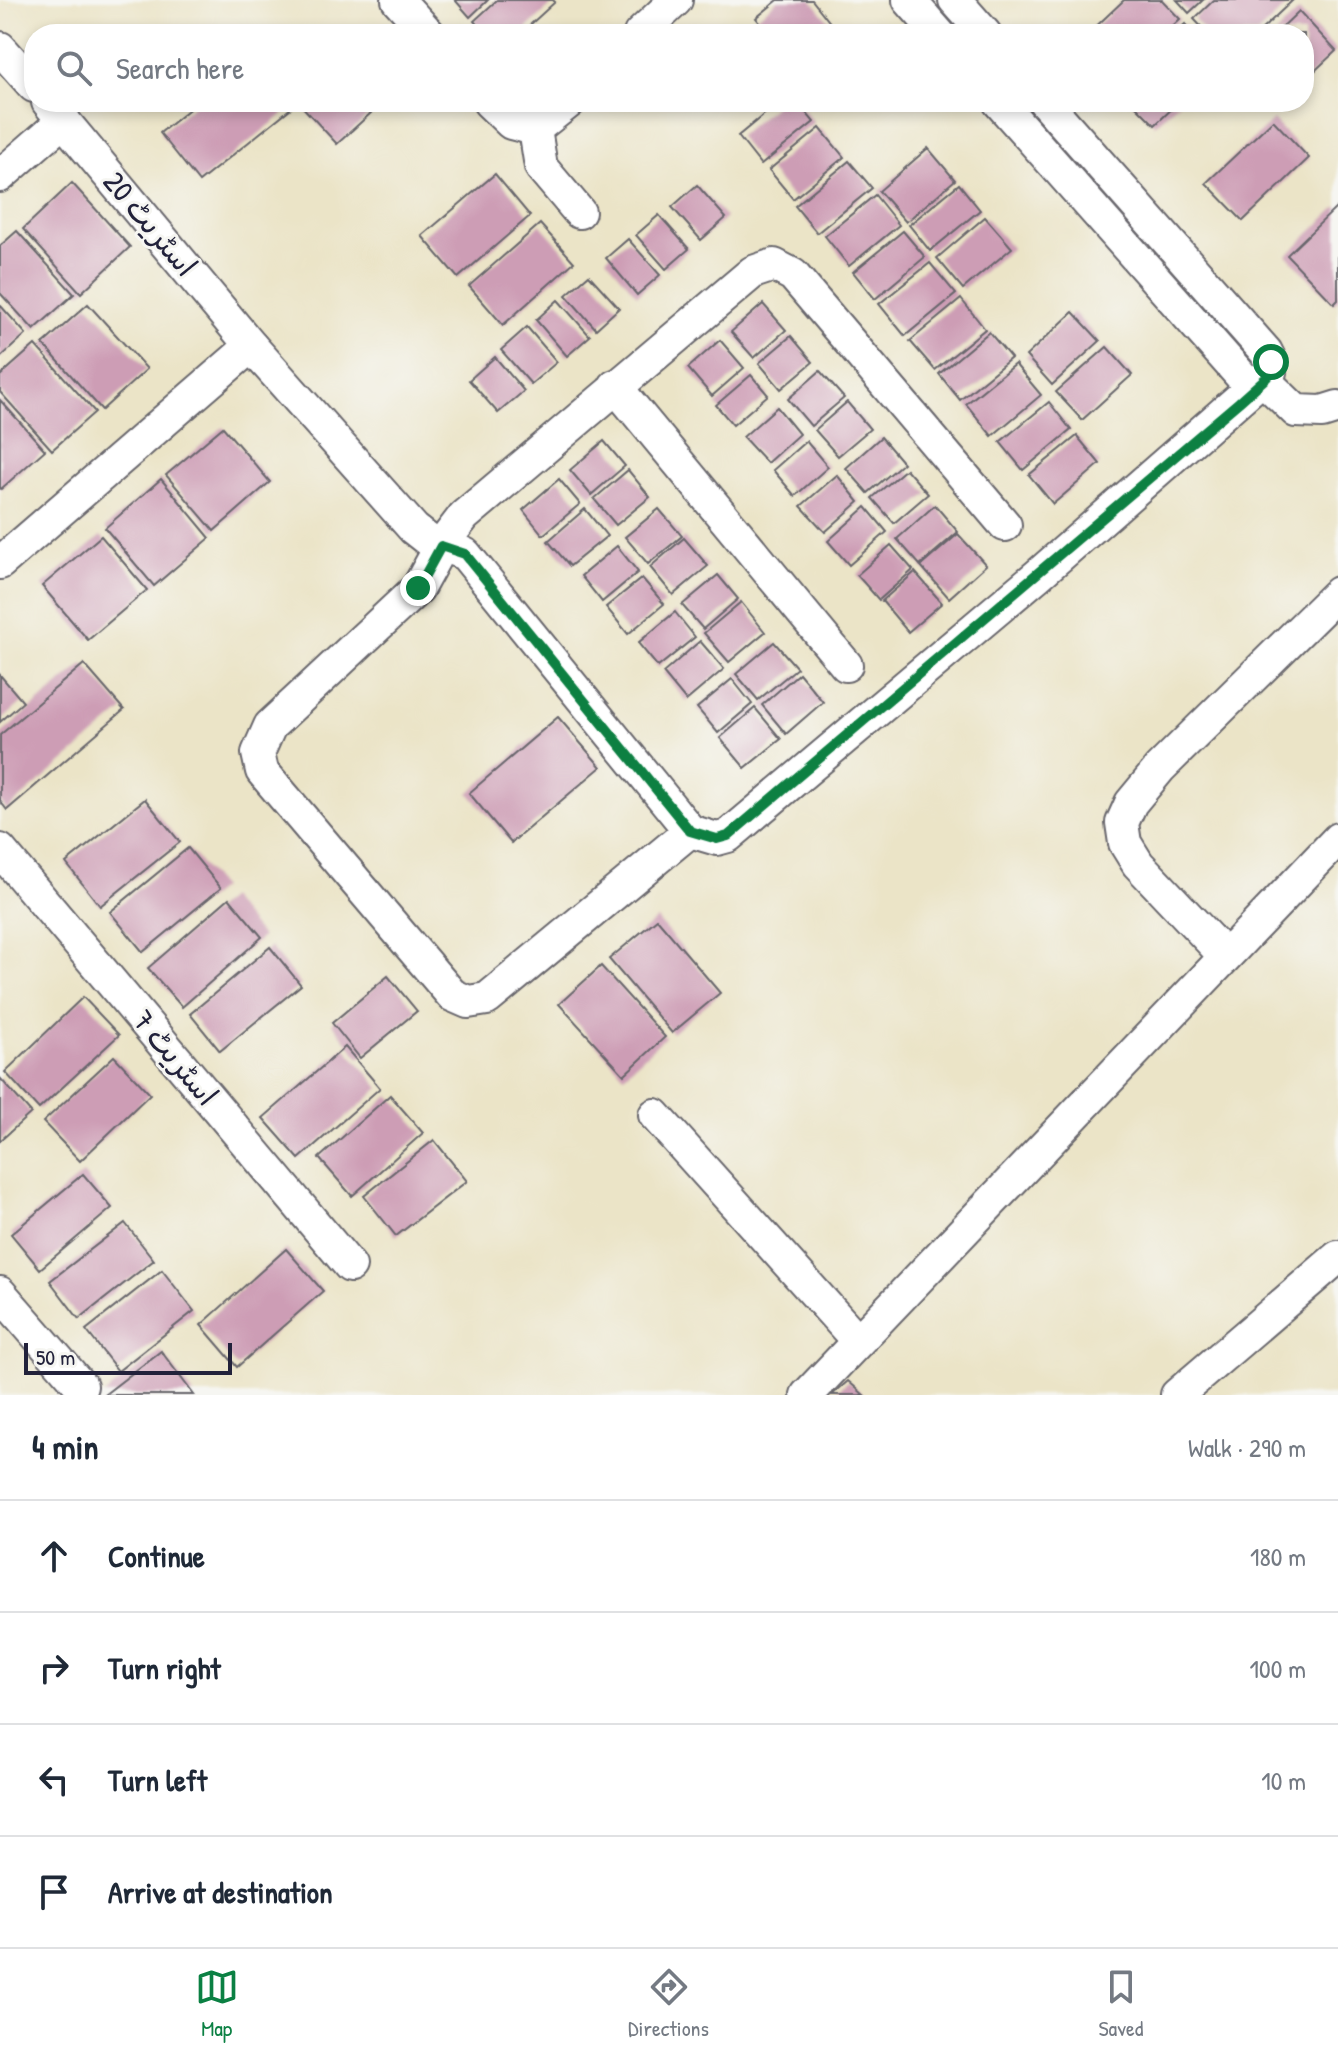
<!DOCTYPE html>
<meta charset="utf-8">
<style>
body{margin:0;font-family:"Patrick Hand","Playpen Sans Arabic",sans-serif;background:#f6f6f7;color:#1f2937}
.scale{position:absolute;left:24px;bottom:20px;width:208px;box-sizing:border-box;padding-left:8px;border:4px solid #22223b;border-top:0;font-size:22px;line-height:28px;white-space:nowrap;color:#22223b;-webkit-text-stroke:6px #f6f6f2;paint-order:stroke}
.stop{position:absolute;width:24px;height:24px;margin:-18px;border:6px solid #0b8043;border-radius:50%;background:#fff}
.stop.end{background:#0b8043;border-color:#fff;box-shadow:0 2px 8px #0008}
.list{margin:0;padding:0;list-style:none}
h2{display:flex;justify-content:space-between;align-items:center;height:104px;margin:0;padding:0 32px;font-size:34px}
h2 small{font-size:26px;font-weight:400;color:#747a83}
.list li{display:grid;grid-template-columns:52px 1fr auto;gap:24px;align-items:center;box-sizing:border-box;height:112px;padding:0 32px;border-top:2px solid #e0e1e3}
.list b{display:block;font-size:30px;white-space:nowrap}
.list em{font-size:26px;font-style:normal;color:#747a83}
.icon{flex:none;width:44px;height:44px;fill:none;stroke:currentColor;stroke-width:2;stroke-linecap:round;stroke-linejoin:round}
.map{position:relative;flex:none;width:1338px;height:1395px;overflow:hidden}
.search{position:absolute;background:#fff;box-shadow:0 4px 12px #0003;left:24px;right:24px;top:24px;height:88px;display:flex;align-items:center;gap:20px;box-sizing:border-box;padding:0 28px;border-radius:32px;color:#747a83;font-size:30px}
.sheet{height:552px;background:#fff}
nav{display:flex;justify-content:space-around;align-items:center;box-sizing:border-box;height:112px;border-top:2px solid #e0e1e3;background:#fff;font-size:22px;color:#747a83}
nav a{display:grid;justify-items:center;gap:4px}
nav .on{color:#0b8043}
.map>svg:first-child{display:block}
</style>
<div class="map">
<svg width="1338" height="1395" viewBox="0 0 1338 1395">
<rect width="100%" height="100%" fill="#f6f6f2"/>
<filter id="ink" filterUnits="userSpaceOnUse"><feTurbulence type="fractalNoise" baseFrequency=".0125" numOctaves="2"/><feDisplacementMap in="SourceGraphic" scale="16" xChannelSelector="R" yChannelSelector="G"/><feConvolveMatrix kernelMatrix="1 2 1 2 8 2 1 2 1" color-interpolation-filters="sRGB"/></filter>
<filter id="wash" filterUnits="userSpaceOnUse"><feTurbulence type="fractalNoise" baseFrequency=".006" numOctaves="4" result="noise"/><feDisplacementMap in="SourceGraphic" scale="32" xChannelSelector="R" yChannelSelector="G"/><feGaussianBlur stdDeviation="1.8" result="paint"/><feColorMatrix in="noise" values="0 0 0 0 0 0 0 0 0 0 0 0 0 0 0 0 0 1.4 0 .05"/><feComposite in="paint" operator="in"/></filter>
<g filter="url(#wash)">
<rect width="100%" height="100%" fill="#ebe4c7"/>
<g id="blocks">
<g fill="#cd9db5">
<polygon points="455,0 488,0 470,17"/>
<polygon points="497,0 553,0 555,2 520,34 485,34 474,21"/>
<polygon points="778,0 812,0 839,34 769,34 756,18"/>
<polygon points="1124,0 1162,0 1180,19 1164,34 1088,34"/>
<polygon points="1177,0 1203,0 1189,13"/>
<polygon points="1214,0 1293,0 1257,34 1208,34 1194,19"/>
<polygon points="1299,11 1336,51 1304,81 1304,34 1275,34"/>
<polygon points="1185,24 1194,34 1174,34"/>
<polygon points="198,102 286,102 291,108 199,182 160,133"/>
<polygon points="298,102 383,102 337,144"/>
<polygon points="779,102 797,102 814,122 761,165 738,136"/>
<polygon points="1132,102 1179,102 1155,125"/>
<polygon points="1273,120 1309,158 1243,221 1206,183"/>
<polygon points="820,128 844,157 793,199 769,170"/>
<polygon points="928,148 955,180 906,222 879,191"/>
<polygon points="849,161 872,188 817,233 795,206"/>
<polygon points="495,174 530,216 458,278 422,236"/>
<polygon points="72,183 130,247 81,293 23,229"/>
<polygon points="959,184 980,210 930,251 909,225"/>
<polygon points="697,185 726,218 701,240 672,207"/>
<polygon points="875,195 899,225 849,266 825,236"/>
<polygon points="1338,206 1338,300 1334,304 1287,255"/>
<polygon points="659,215 689,249 666,269 636,235"/>
<polygon points="985,217 1012,248 963,289 937,258"/>
<polygon points="540,224 574,262 503,325 469,286"/>
<polygon points="17,231 74,294 34,330 0,293 0,246"/>
<polygon points="903,231 925,257 875,299 853,272"/>
<polygon points="628,239 660,275 637,295 606,258"/>
<polygon points="930,263 956,294 905,336 879,304"/>
<polygon points="589,275 619,308 596,329 566,295"/>
<polygon points="961,299 985,329 935,370 910,341"/>
<polygon points="558,300 590,336 567,356 536,320"/>
<polygon points="88,304 147,369 102,410 43,344"/>
<polygon points="763,304 786,330 754,358 731,332"/>
<polygon points="0,305 26,334 0,358"/>
<polygon points="1073,312 1100,341 1052,385 1026,356"/>
<polygon points="527,327 557,362 531,384 501,350"/>
<polygon points="989,332 1011,358 960,400 939,374"/>
<polygon points="791,336 813,362 781,389 759,363"/>
<polygon points="720,340 744,368 712,396 688,368"/>
<polygon points="35,345 95,412 52,450 0,392 0,376"/>
<polygon points="1107,347 1132,375 1082,420 1056,392"/>
<polygon points="495,357 524,391 498,413 469,380"/>
<polygon points="1015,364 1041,395 992,436 966,404"/>
<polygon points="820,371 844,398 811,426 788,399"/>
<polygon points="751,375 768,395 733,425 716,405"/>
<polygon points="0,400 45,450 1,489 0,488"/>
<polygon points="847,402 870,429 838,456 815,430"/>
<polygon points="1049,402 1071,430 1023,470 1000,442"/>
<polygon points="777,407 799,434 767,463 743,437"/>
<polygon points="223,427 270,482 214,531 166,475"/>
<polygon points="1077,436 1100,464 1053,504 1029,475"/>
<polygon points="881,437 903,463 868,493 846,468"/>
<polygon points="604,441 625,466 591,495 570,470"/>
<polygon points="806,441 828,467 795,496 773,470"/>
<polygon points="906,469 928,494 894,523 872,498"/>
<polygon points="628,470 650,497 616,525 594,499"/>
<polygon points="837,475 859,502 825,532 801,506"/>
<polygon points="161,479 210,538 154,586 105,528"/>
<polygon points="559,479 580,504 543,535 523,510"/>
<polygon points="935,505 958,532 920,565 897,539"/>
<polygon points="866,507 887,532 849,565 828,541"/>
<polygon points="585,509 607,536 570,566 548,541"/>
<polygon points="659,509 682,536 648,564 625,537"/>
<polygon points="958,534 986,565 949,598 921,566"/>
<polygon points="101,536 147,590 88,640 42,586"/>
<polygon points="684,538 708,566 673,595 650,567"/>
<polygon points="891,545 913,570 879,600 857,575"/>
<polygon points="617,546 638,572 602,602 581,576"/>
<polygon points="915,572 942,603 908,632 882,601"/>
<polygon points="718,575 738,599 703,629 682,605"/>
<polygon points="642,578 664,604 628,634 606,607"/>
<polygon points="741,602 765,632 729,662 704,633"/>
<polygon points="675,612 695,637 658,667 638,643"/>
<polygon points="700,641 724,669 686,701 663,673"/>
<polygon points="774,642 797,668 758,700 736,674"/>
<polygon points="84,664 124,710 7,810 0,801 0,735"/>
<polygon points="799,673 823,702 786,734 762,705"/>
<polygon points="0,675 23,702 0,722"/>
<polygon points="732,679 752,704 718,733 697,708"/>
<polygon points="755,708 781,739 745,768 720,738"/>
<polygon points="558,717 601,767 511,843 469,793"/>
<polygon points="145,799 180,842 100,906 66,863"/>
<polygon points="188,848 221,888 143,952 110,912"/>
<polygon points="229,898 262,937 182,1007 148,968"/>
<polygon points="657,919 720,993 672,1033 609,959"/>
<polygon points="270,947 301,985 220,1051 190,1014"/>
<polygon points="601,966 665,1037 624,1075 559,1004"/>
<polygon points="388,976 417,1011 360,1058 332,1023"/>
<polygon points="83,997 119,1035 39,1109 5,1072"/>
<polygon points="345,1047 380,1088 299,1159 263,1118"/>
<polygon points="114,1056 150,1094 80,1161 43,1122"/>
<polygon points="0,1078 31,1113 0,1141"/>
<polygon points="390,1095 423,1133 352,1196 319,1158"/>
<polygon points="434,1140 467,1181 396,1236 364,1196"/>
<polygon points="83,1174 112,1208 40,1269 11,1234"/>
<polygon points="125,1223 154,1260 79,1319 50,1281"/>
<polygon points="286,1249 323,1291 237,1367 201,1325"/>
<polygon points="162,1270 194,1311 118,1371 86,1330"/>
<polygon points="161,1351 194,1395 104,1395"/>
<polygon points="848,1381 864,1395 832,1395"/>
</g>
</g>
</g>
<g filter="url(#ink)">
<use href="#blocks" fill-opacity="0" stroke="#68666c" stroke-width="2"/>
<g fill="none" stroke-linecap="round" stroke-linejoin="round">
<defs>
<g id="minor">
<polyline points="398,0 429,34"/>
<polyline points="909,0 939,34"/>
<polyline points="955,0 985,34"/>
<polyline points="640,34 676,0"/>
<polyline points="0,48 34,86"/>
<polyline points="48,102 251,346 414,529 428,540 465,554 690,831 717,839 728,836 1038,575 1270,372 1271,362 1266,352 1045,102"/>
<polyline points="489,102 511,123 535,129 569,102"/>
<polyline points="999,102 1243,378 1250,383 1264,380"/>
<polyline points="535,129 541,167 579,212"/>
<polyline points="0,176 64,120"/>
<polyline points="1264,380 1296,411 1322,412 1338,407"/>
<polyline points="615,386 846,665"/>
<polyline points="0,563 251,346"/>
<polyline points="690,831 487,999 468,1002 452,995 262,771 258,753 270,726 418,588 441,546 464,516 753,272 774,265 793,275 1005,525"/>
<polyline points="0,850 350,1266"/>
<polyline points="1225,956 1138,864 1125,843 1122,823 1131,803 1160,768 1338,593"/>
<polyline points="655,1115 858,1341"/>
<polyline points="0,1293 81,1386"/>
<polyline points="807,1395 1338,839"/>
<polyline points="1177,1395 1338,1257"/>
</g>
</defs>
<use href="#minor" stroke="#68666c" stroke-width="36"/>
<use href="#minor" stroke="#fff" stroke-width="32"/>
</g>
</g>
<g fill="none" stroke-linecap="round" stroke-linejoin="round" filter="url(#ink)">
<polyline stroke="#0b8043" stroke-width="10" points="418,588 441,546 465,554 690,831 717,839 728,836 1239,402 1267,377 1271,362"/>
</g>
<g text-anchor="middle" stroke-width="6" stroke-linejoin="round" paint-order="stroke">
<g font-size="30" fill="#22223b" stroke="#f6f6f2">
<text transform="translate(150 224) rotate(50)" y="10">اسٹریٹ 20</text>
<text transform="translate(175 1058) rotate(50)" y="10">اسٹریٹ 7</text>
</g>
</g>
</svg>
<div class="scale">50 m</div>
<div class="stop" style="left:1271px;top:362px"></div>
<div class="stop end" style="left:418px;top:588px"></div>
<div class="search"><svg class="icon" aria-label="search" viewBox="0 0 24 24"><circle cx="10" cy="10" r="6"/><path d="M15 15l6 6"/></svg>Search here</div>
</div>
<section class="sheet">
<h2>4 min<small>Walk · 290 m</small></h2>
<ul class="list">
<li><svg class="icon" aria-label="ahead" viewBox="0 0 24 24"><path d="M12 20V5M6 11l6-6 6 6"/></svg><div><b>Continue</b></div><em>180 m</em></li>
<li><svg class="icon" aria-label="right" viewBox="0 0 24 24"><path d="M7 20v-9h11M14 6l5 5-5 5"/></svg><div><b>Turn right</b></div><em>100 m</em></li>
<li><svg class="icon" aria-label="left" viewBox="0 0 24 24"><path d="M17 20v-9H6M10 6l-5 5 5 5"/></svg><div><b>Turn left</b></div><em>10 m</em></li>
<li><svg class="icon" aria-label="arrive" viewBox="0 0 24 24"><path d="M6 21V4h12l-3 4 3 4H6"/></svg><div><b>Arrive at destination</b></div></li>
</ul>
</section>
<nav>
<a class="on"><svg class="icon" aria-label="map" viewBox="0 0 24 24"><path d="M3 6l6-2 6 2 6-2v14l-6 2-6-2-6 2zM9 4v14M15 6v14"/></svg>Map</a>
<a><svg class="icon" aria-label="directions" viewBox="0 0 24 24"><path d="M12 3l9 9-9 9-9-9zM9 14v-3h6M13 9l2 2-2 2"/></svg>Directions</a>
<a><svg class="icon" aria-label="saved" viewBox="0 0 24 24"><path d="M7 4h10v16l-5-4-5 4z"/></svg>Saved</a>
</nav>
